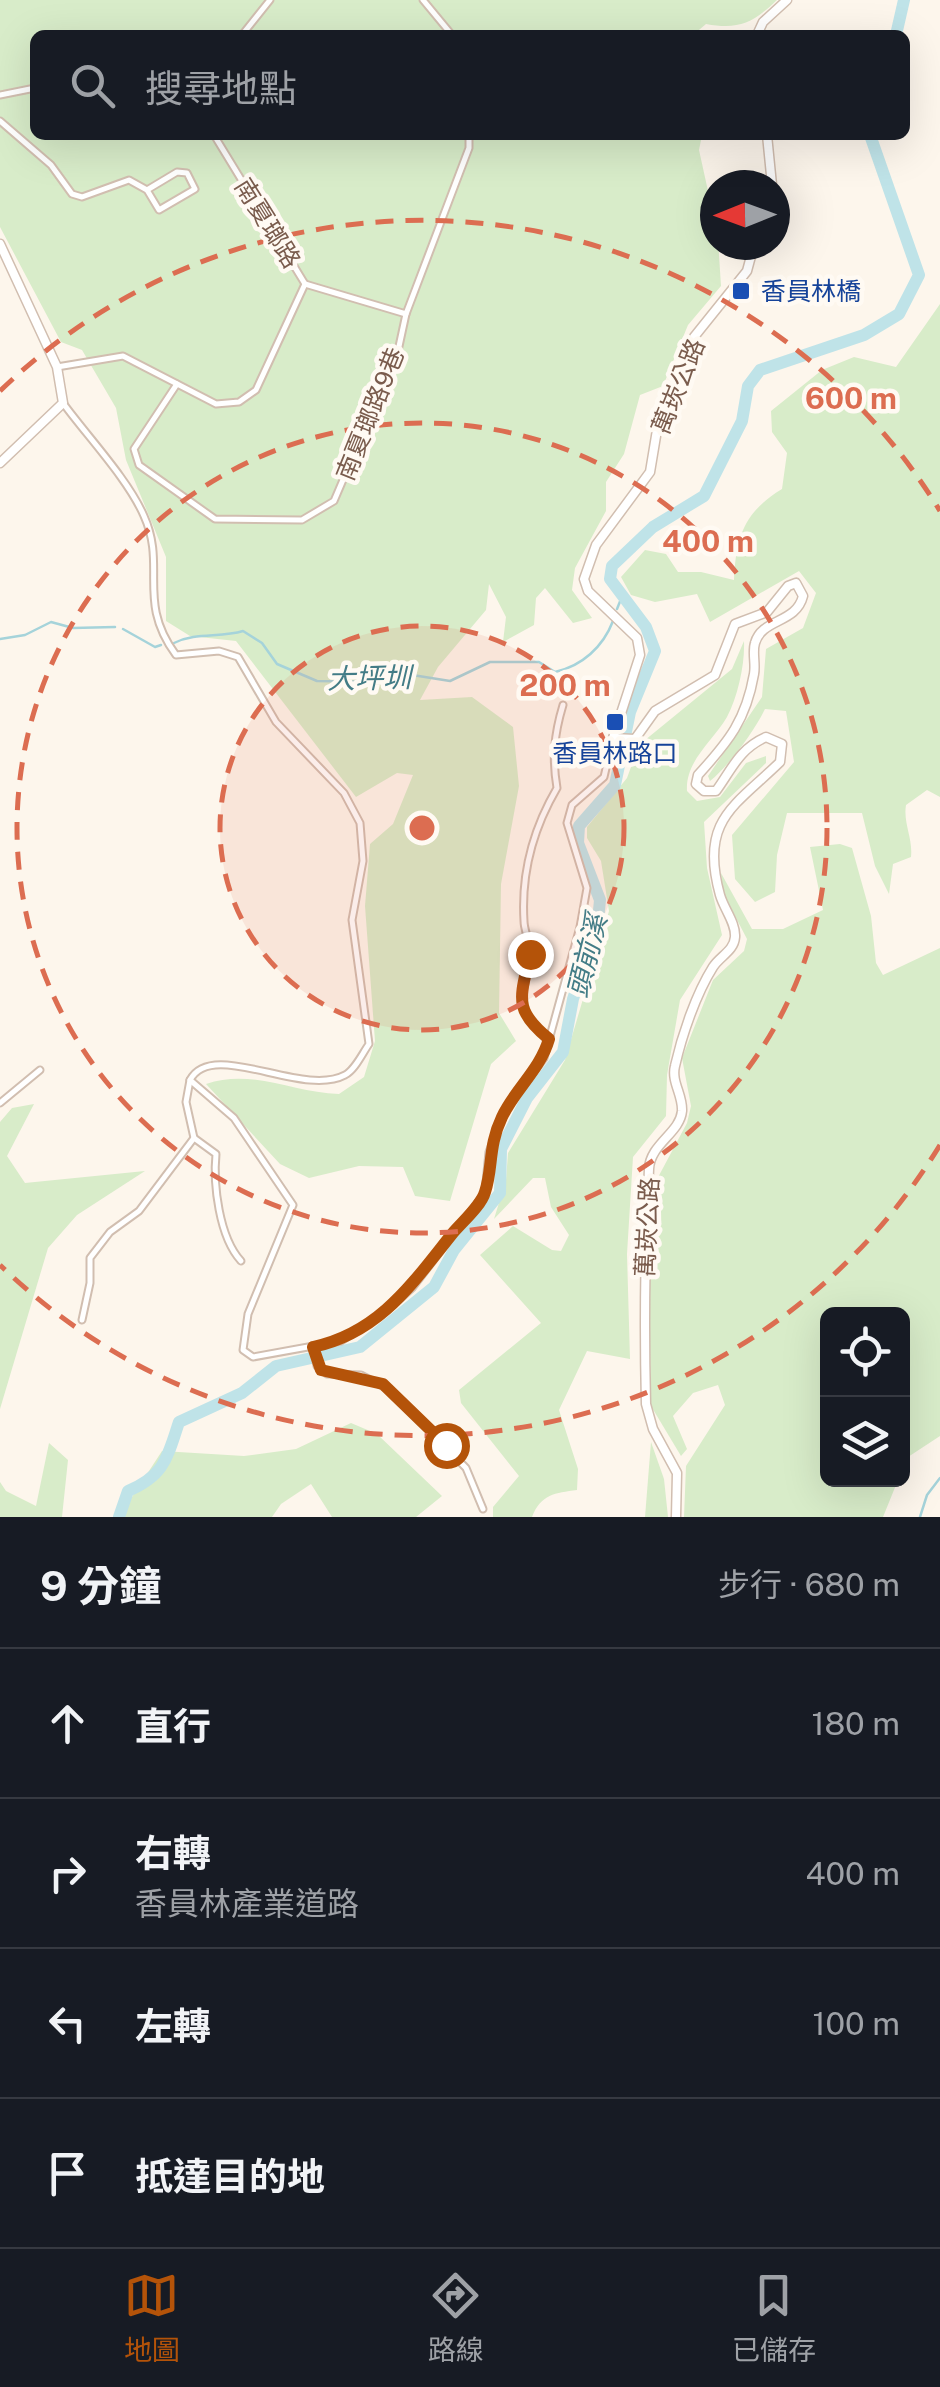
<!DOCTYPE html>
<html lang="zh-TW">
<meta charset="utf-8">
<style>
body{margin:0;font-family:"Public Sans","Noto Sans TC",sans-serif;background:#20242c;color:#f1f3f6}
.controls{position:absolute;right:30px;bottom:30px;display:grid;overflow:hidden;border-radius:15px;box-shadow:0 10px 40px #0002}
.controls button{width:90px;height:90px;display:grid;place-items:center;padding:0;border:0;border-bottom:2px solid #363941;background:#171b24;color:#f1f3f6;font:50px sans-serif}
.compass{position:absolute;left:700px;top:170px;width:90px;height:90px;border-radius:50%;background:#171b24;box-shadow:0 10px 40px #0002;rotate:269deg}
.stop{position:absolute;width:30px;height:30px;margin:-22px;border:8px solid #b45309;border-radius:50%;background:#fff}
.stop.end{background:#b45309;border-color:#fff;box-shadow:0 2px 10px #0008}
.list{margin:0;padding:0;list-style:none}
h2{display:flex;justify-content:space-between;align-items:center;height:130px;margin:0;padding:0 40px;font-size:42px}
h2 small{font-size:32px;font-weight:400;color:#9ea1a6}
.list li{display:grid;grid-template-columns:65px 1fr auto;gap:30px;align-items:center;box-sizing:border-box;height:150px;padding:0 40px;border-top:2px solid #363941}
.list b{display:block;font-size:38px;white-space:nowrap}
.list p{margin:0;font-size:32px;white-space:nowrap;color:#9ea1a6}
.list em{font-size:32px;font-style:normal;color:#9ea1a6}
.icon{flex:none;width:55px;height:55px;fill:none;stroke:currentColor;stroke-width:2;stroke-linecap:round;stroke-linejoin:round}
.map{position:relative;flex:none;width:940px;height:1517px;overflow:hidden}
.search{position:absolute;background:#171b24;box-shadow:0 10px 40px #0002;left:30px;right:30px;top:30px;height:110px;display:flex;align-items:center;gap:25px;box-sizing:border-box;padding:0 35px;border-radius:15px;color:#9ea1a6;font-size:38px}
.sheet{height:730px;background:#171b24}
nav{display:flex;justify-content:space-around;align-items:center;box-sizing:border-box;height:140px;border-top:2px solid #363941;background:#171b24;font-size:28px;color:#9ea1a6}
nav a{display:grid;justify-items:center;gap:5px}
nav .on{color:#b45309}
.map>svg:first-child{display:block}
</style>
<div class="map">
<svg width="940" height="1517" viewBox="0 0 940 1517">
<rect width="100%" height="100%" fill="#fdf6ec"/>
<g fill="#d8ecc9">
<path d="M0,0H777C753,23 739,30 706,24L693,35H35V135H702L699,150L708,191L715,193L721,286L688,325L663,386L640,395L624,454L606,482V511L575,568L572,590L592,618L573,623L545,588L536,598L534,625L503,642L506,617L489,584L486,610L438,667L420,700L472,697L513,727L519,786L501,884L499,1013L516,1041L491,1064L450,1201L415,1196L403,1167L359,1166L309,1178L280,1164L206,1084C252,1068 293,1093 339,1094L364,1077L375,1041L365,906L370,844L393,824L413,775L397,773L356,797L236,641L190,636L166,621V557L126,460L116,408L82,350L61,342L0,227Z"/>
<path d="M940,304V797L927,790L906,805C903,823 913,838 911,857L893,864L889,894L875,866L862,813H787L777,855L775,892L755,902L735,879L732,835L794,762L786,711L765,709C755,730 729,766 710,781L708,776L762,697L766,649L803,628L816,593L799,571L710,622L697,594L655,602L631,595L621,577L645,550L666,554L678,572H701L734,580C736,537 744,512 782,489L787,453L772,432L771,411L822,370L854,357L896,367Z"/>
<path d="M744,641C745,664 738,696 727,717C713,741 685,761 687,791L697,801L720,797L746,763L766,756V763L704,822L707,868L722,935L680,1000L667,1075L666,1116L633,1157L627,1254L630,1359L587,1351L559,1410L578,1469L577,1490C555,1493 541,1494 532,1517H493V1507L519,1476L461,1403L459,1390L541,1323L480,1255L513,1226L552,1250L561,1251L569,1235L551,1207L545,1178H533L494,1219L506,1180L508,1153L565,1060L609,911L601,861L587,838V827L627,778L639,745L732,669Z"/>
<polygon points="840,844 852,848 871,916 876,963 883,975 940,948 940,1436 908,1457 903,1470 902,1314 828,1314 828,1480 898,1480 883,1517 684,1517 686,1466 725,1405 718,1385 693,1393 673,1416 687,1449 681,1456 651,1406 649,1277 655,1183 687,1123 691,1106 682,1058 713,980 744,951 747,939 723,893 721,873 752,929 783,929 823,910 810,847"/>
<polygon points="34,1104 7,1156 25,1183 145,1171 77,1215 48,1248 0,1409 0,1122 12,1108"/>
<polygon points="351,1423 377,1434 442,1496 416,1517 332,1517 311,1484 281,1504 272,1517 119,1517 162,1451 244,1456 296,1449"/>
<polygon points="651,1442 664,1479 668,1517 645,1517"/>
<polygon points="49,1443 68,1460 62,1517 0,1517 0,1482 6,1491 36,1506"/>
</g>
<g fill="none" stroke-linecap="round" stroke-linejoin="round">
<g stroke="#a5d3da" stroke-width="2.5">
<polyline points="617,609 621,599"/>
<polyline points="123,629 155,647 161,645"/>
<polyline points="0,639 25,635 51,622 73,628 115,627"/>
<path d="M174,643C196,632 220,638 243,631L262,643L277,664L317,681L380,682L406,674L450,681L490,662H539L555,672C582,666 603,647 613,621"/>
<polyline points="920,1517 927,1495 940,1478"/>
</g>
<g stroke="#bfe3e8" stroke-width="12">
<polyline points="896,35 904,0"/>
<path d="M119,1517L128,1491C165,1475 167,1458 179,1422L242,1393L276,1366L360,1347L434,1287L454,1250L500,1193L501,1149L527,1098L563,1052L573,999L598,921L600,900L578,843L579,826L615,785L630,712L655,651L646,627L610,579L612,566L653,527L704,496L742,421L748,386L760,370L864,335L899,314L919,275L870,135"/>
</g>
<defs>
<g id="minor">
<polyline points="423,0 452,35"/>
<polyline points="242,35 270,0"/>
<polyline points="0,95 35,88"/>
<polyline points="0,121 51,165 72,194 82,197 129,180 147,190 159,210 195,189 187,173 177,172 147,190"/>
<polyline points="305,284 406,314 469,148 469,135"/>
<polyline points="57,367 123,356 216,404 239,402 256,390 305,284 214,135"/>
<polyline points="177,384 134,449 139,465 215,519 302,520 334,501 398,351 406,314"/>
<path d="M63,403C87,436 128,479 144,516C167,567 136,601 176,655L219,651L238,657L276,722L344,793L360,823L363,861L352,920L369,1044C362,1054 355,1070 345,1075C302,1098 212,1038 190,1080L234,1118L293,1205L248,1314L243,1350L253,1357L341,1341L382,1315L412,1288L485,1193L489,1152L503,1114L544,1058L580,927L587,888L567,823L572,805L604,777L613,738"/>
<path d="M549,1039C505,1004 529,996 529,951C530,940 524,931 524,921C521,873 533,829 557,788C552,758 554,735 563,705"/>
<polyline points="0,1103 40,1070"/>
<path d="M194,1138L216,1154C213,1184 219,1237 241,1261"/>
<polyline points="82,1320 90,1283 90,1258 110,1232 139,1211 194,1138 186,1102 190,1080"/>
<polyline points="313,1347 317,1366 327,1374 361,1375 390,1390 466,1468 483,1509"/>
</g>
<g id="tertiary">
<polyline points="757,35 763,22 787,0"/>
<polyline points="767,135 772,185"/>
<polyline points="0,244 57,367 63,403 0,463"/>
<path d="M676,1517L677,1473L653,1429L646,1404C644,1325 645,1246 649,1169C650,1144 680,1133 682,1111C683,1095 671,1082 675,1066C682,1035 696,994 713,967C720,956 734,951 735,937C736,923 724,909 720,895C699,820 735,806 780,762L782,744L766,737C739,749 732,769 716,791H704L696,784L698,775C729,741 746,720 754,674C756,664 752,652 755,643C762,618 796,624 803,596L796,583L788,586L767,612L735,624L715,675L655,711L635,739L613,738L640,655L637,638L588,591L584,579L596,545L650,472L658,424L694,337L747,271L754,245"/>
</g>
</defs>
<use href="#minor" stroke="#d1beb0" stroke-width="9"/>
<use href="#tertiary" stroke="#d1beb0" stroke-width="11"/>
<use href="#minor" stroke="#fff" stroke-width="5"/>
<use href="#tertiary" stroke="#fff" stroke-width="8"/>
</g>
<g fill="none" stroke-linecap="round" stroke-linejoin="round">
<path stroke="#b45309" stroke-width="12" d="M446,1445L383,1384L321,1370L313,1347C379,1333 412,1284 452,1234C462,1222 481,1206 485,1192C493,1168 488,1146 502,1117C515,1089 540,1070 549,1039C512,1009 521,997 530,954"/>
</g>
<circle cx="422" cy="828" r="202" fill="#dc6d51" fill-opacity=".12"/>
<g fill="none" stroke="#dc6d51" stroke-width="5" stroke-dasharray="18 12">
<circle cx="422" cy="828" r="202"/>
<circle cx="422" cy="828" r="405"/>
<path d="M940 1145A607 607 0 0 1 0 1265M0 391A607 607 0 0 1 940 511"/>
</g>
<g fill="#1a4fb4" stroke="#fffaf3" stroke-width="4">
<rect x="731" y="281" width="20" height="20" rx="5"/>
<rect x="605" y="712" width="20" height="20" rx="5"/>
</g>
<g text-anchor="middle" stroke-width="9" stroke-linejoin="round" paint-order="stroke">
<g font-size="25" fill="#7a5c4d" stroke="#fffaf3">
<text transform="translate(268 223) rotate(58)" y="9">南夏瑯路</text>
<text transform="translate(678 386) rotate(-68)" y="9">萬崁公路</text>
<text transform="translate(370 414) rotate(-68)" y="9">南夏瑯路9巷</text>
<text transform="translate(647 1227) rotate(-87)" y="9">萬崁公路</text>
</g>
<g font-size="25" fill="#164399" stroke="#fffaf3" text-anchor="start">
<text x="761" y="300">香員林橋</text>
<text x="615" y="762" text-anchor="middle">香員林路口</text>
</g>
<g font-size="28" font-style="italic" fill="#437c86" stroke="#fffaf3">
<text transform="translate(369 678) rotate(-1)" y="10">大坪圳</text>
<text transform="translate(587 956) rotate(-76)" y="10">頭前溪</text>
</g>
</g>
<circle cx="422" cy="828" r="15" fill="#dc6d51" stroke="#fffaf3" stroke-width="5"/>
<g font-size="30" text-anchor="middle" font-weight="bold" fill="#dc6d51" stroke="#fffaf3" stroke-width="9" stroke-linejoin="round" paint-order="stroke">
<text x="851" y="409">600 m</text>
<text x="708" y="552">400 m</text>
<text x="565" y="696">200 m</text>
</g>
</svg>
<div class="controls">
<button><svg class="icon" aria-label="locate" viewBox="0 0 24 24"><circle cx="12" cy="12" r="6"/><path d="M12 2v4M12 18v4M2 12h4M18 12h4"/></svg></button>
<button><svg class="icon" aria-label="layers" viewBox="0 0 24 24"><path d="M12 4l9 5-9 5-9-5zM3 14l9 5 9-5"/></svg></button>
</div>
<svg class="compass" viewBox="-18 -18 36 36"><path d="M0-13l5 13h-10z" fill="#e53935"/><path d="M0 13l5-13h-10z" fill="#9ea1a6"/></svg>
<div class="stop" style="left:446px;top:1445px"></div>
<div class="stop end" style="left:530px;top:954px"></div>
<div class="search"><svg class="icon" aria-label="search" viewBox="0 0 24 24"><circle cx="10" cy="10" r="6"/><path d="M15 15l6 6"/></svg>搜尋地點</div>
</div>
<section class="sheet">
<h2>9 分鐘<small>步行 · 680 m</small></h2>
<ul class="list">
<li><svg class="icon" aria-label="ahead" viewBox="0 0 24 24"><path d="M12 20V5M6 11l6-6 6 6"/></svg><div><b>直行</b></div><em>180 m</em></li>
<li><svg class="icon" aria-label="right" viewBox="0 0 24 24"><path d="M7 20v-9h11M14 6l5 5-5 5"/></svg><div><b>右轉</b><p>香員林產業道路</p></div><em>400 m</em></li>
<li><svg class="icon" aria-label="left" viewBox="0 0 24 24"><path d="M17 20v-9H6M10 6l-5 5 5 5"/></svg><div><b>左轉</b></div><em>100 m</em></li>
<li><svg class="icon" aria-label="arrive" viewBox="0 0 24 24"><path d="M6 21V4h12l-3 4 3 4H6"/></svg><div><b>抵達目的地</b></div></li>
</ul>
</section>
<nav>
<a class="on"><svg class="icon" aria-label="map" viewBox="0 0 24 24"><path d="M3 6l6-2 6 2 6-2v14l-6 2-6-2-6 2zM9 4v14M15 6v14"/></svg>地圖</a>
<a><svg class="icon" aria-label="directions" viewBox="0 0 24 24"><path d="M12 3l9 9-9 9-9-9zM9 14v-3h6M13 9l2 2-2 2"/></svg>路線</a>
<a><svg class="icon" aria-label="saved" viewBox="0 0 24 24"><path d="M7 4h10v16l-5-4-5 4z"/></svg>已儲存</a>
</nav>
